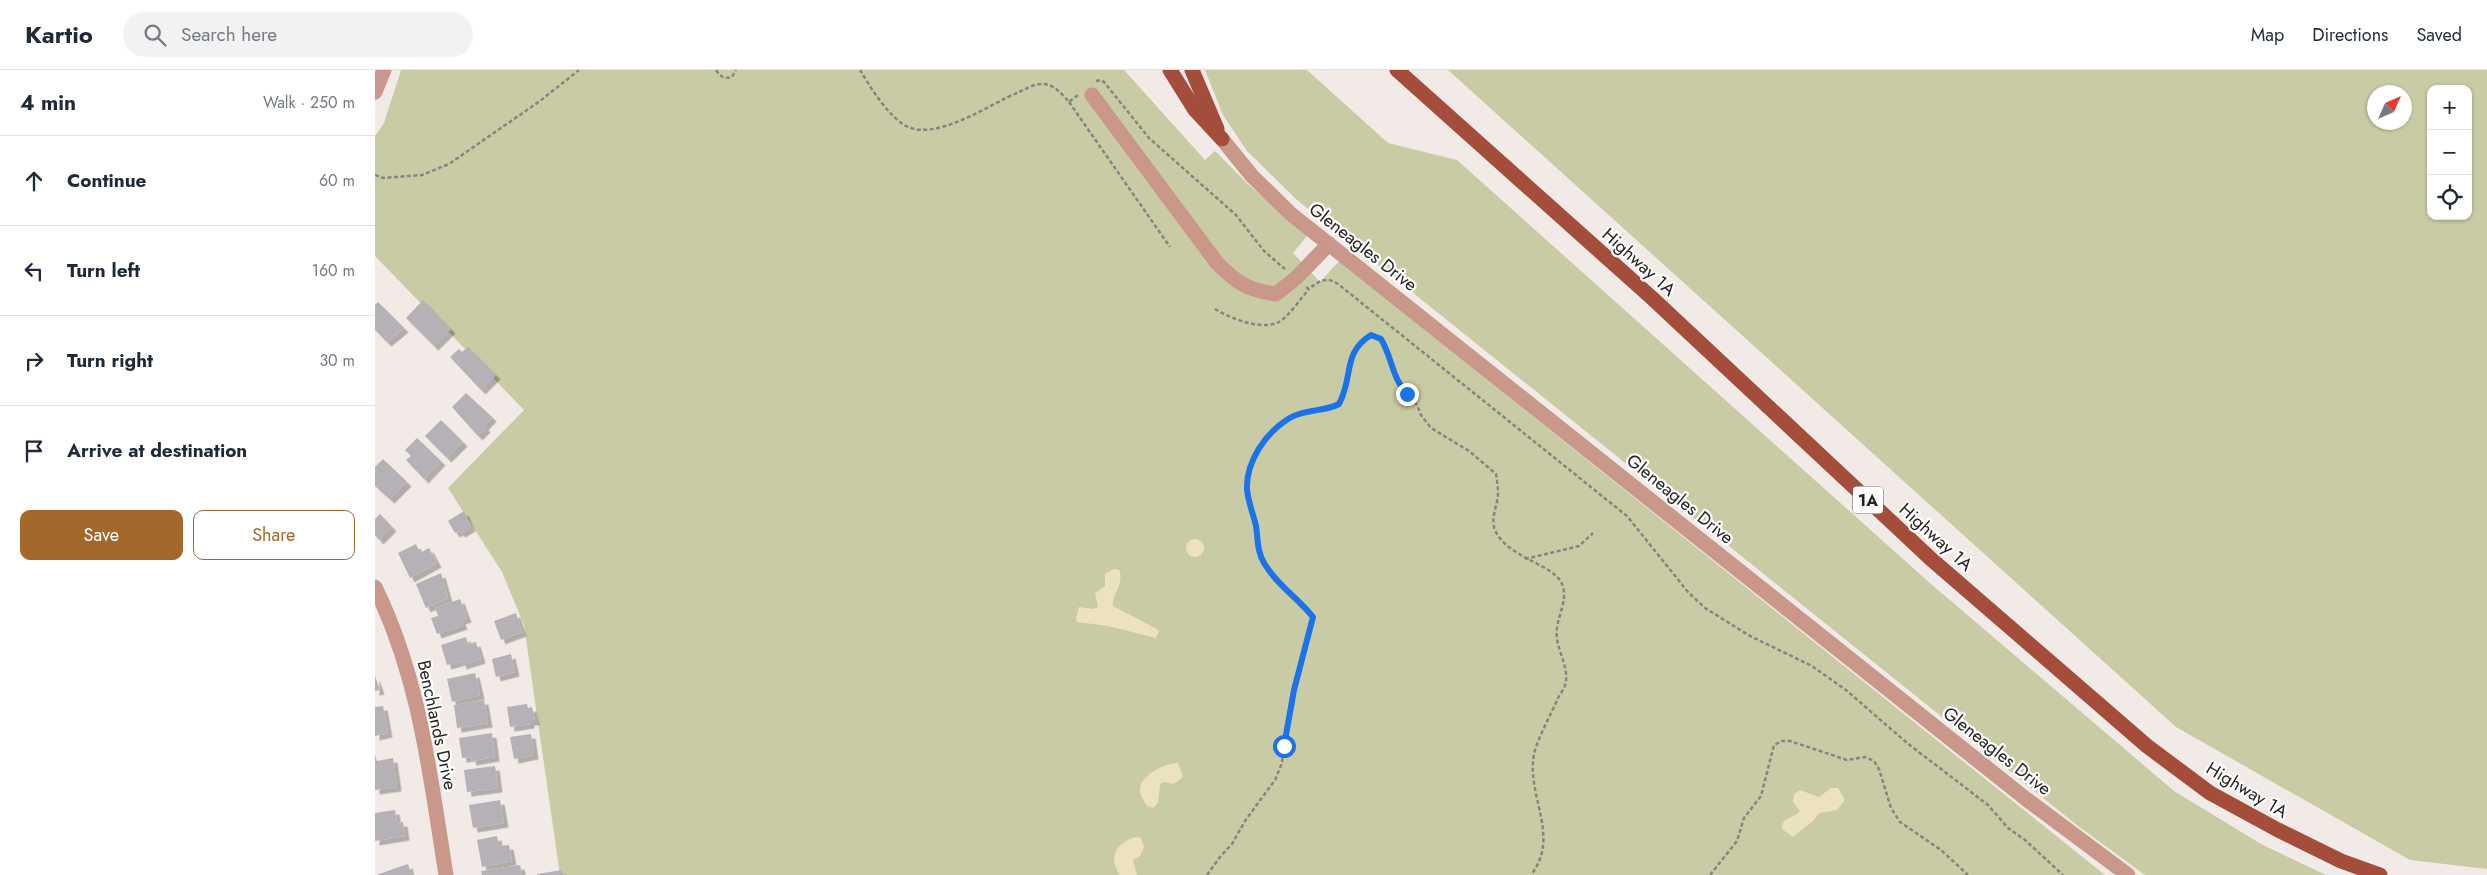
<!DOCTYPE html>
<meta charset="utf-8">
<style>
body{margin:0;font-family:Jost,sans-serif;background:#f2f2f3;color:#1f2937}
.controls{position:absolute;right:15px;top:15px;display:grid;overflow:hidden;border-radius:10px;box-shadow:0 1px 4px #0004}
.controls button{width:45px;height:45px;display:grid;place-items:center;padding:0;border:0;border-bottom:1px solid #e0e1e3;background:#fff;color:#1f2937;font:25px sans-serif}
.compass{position:absolute;left:1992px;top:15px;width:45px;height:45px;border-radius:50%;background:#fff;box-shadow:0 1px 4px #0004;rotate:45deg}
.stop{position:absolute;width:15px;height:15px;margin:-11px;border:4px solid #1a73e8;border-radius:50%;background:#fff}
.stop.end{background:#1a73e8;border-color:#fff;box-shadow:0 1px 5px #0008}
.list{margin:0;padding:0;list-style:none}
h2{display:flex;justify-content:space-between;align-items:center;height:65px;margin:0;padding:0 20px;font-size:21px}
h2 small{font-size:16px;font-weight:400;color:#747a83}
.list li{display:grid;grid-template-columns:32px 1fr auto;gap:15px;align-items:center;box-sizing:border-box;height:90px;padding:0 20px;border-top:1px solid #e0e1e3}
.list b{display:block;font-size:19px;white-space:nowrap}
.list em{font-size:16px;font-style:normal;color:#747a83}
.actions{display:flex;gap:10px;padding:15px 20px}
.actions a{flex:1;padding:11px 0;border:1px solid #a4682b;border-radius:10px;text-align:center;font-size:18px;color:#a4682b}
.actions .main{background:#a4682b;color:#fff}
.icon{flex:none;width:28px;height:28px;fill:none;stroke:currentColor;stroke-width:2;stroke-linecap:round;stroke-linejoin:round}
.map{position:relative;flex:none;width:2112px;height:805px;overflow:hidden}
header{display:flex;align-items:center;gap:30px;box-sizing:border-box;height:70px;padding:0 25px;background:#fff;border-bottom:1px solid #e0e1e3}
header strong{font-size:24px}
nav{display:flex;gap:28px;margin-inline-start:auto;font-size:18px}
.search{width:350px;height:45px;background:#f2f2f3;display:flex;align-items:center;gap:12px;box-sizing:border-box;padding:0 18px;border-radius:28px;color:#747a83;font-size:19px}
main{display:flex}
aside{flex:1;background:#fff}
.map>svg:first-child{display:block}
</style>
<header>
<strong>Kartio</strong>
<div class="search"><svg class="icon" aria-label="search" viewBox="0 0 24 24"><circle cx="10" cy="10" r="6"/><path d="M15 15l6 6"/></svg>Search here</div>
<nav><a>Map</a><a>Directions</a><a>Saved</a></nav>
</header>
<main>
<aside>
<h2>4 min<small>Walk · 250 m</small></h2>
<ul class="list">
<li><svg class="icon" aria-label="ahead" viewBox="0 0 24 24"><path d="M12 20V5M6 11l6-6 6 6"/></svg><div><b>Continue</b></div><em>60 m</em></li>
<li><svg class="icon" aria-label="left" viewBox="0 0 24 24"><path d="M17 20v-9H6M10 6l-5 5 5 5"/></svg><div><b>Turn left</b></div><em>160 m</em></li>
<li><svg class="icon" aria-label="right" viewBox="0 0 24 24"><path d="M7 20v-9h11M14 6l5 5-5 5"/></svg><div><b>Turn right</b></div><em>30 m</em></li>
<li><svg class="icon" aria-label="arrive" viewBox="0 0 24 24"><path d="M6 21V4h12l-3 4 3 4H6"/></svg><div><b>Arrive at destination</b></div></li>
</ul>
<div class="actions"><a class="main">Save</a><a>Share</a></div>
</aside>
<div class="map">
<svg width="2112" height="805" viewBox="0 0 2112 805">
<defs>
<filter id="shadow"><feDropShadow dx="4.5" dy="4.5" stdDeviation="0" flood-color="#0004"/></filter>
</defs>
<rect width="100%" height="100%" fill="#f1eae6"/>
<g fill="#c9cba5" fill-rule="evenodd">
<polygon points="26,0 749,0 830,90 840,81 874,115 933,165 918,183 945,212 964,191 1730,805 185,805 149,555 127,502 73,418 149,340 0,186 0,66 9,53"/>
<polygon points="830,0 932,0 1013,73 1082,90 1556,514 1799,721 1886,774 1951,805 1770,805 1703,756 921,129 872,81 848,45"/>
<path d="M1073,0H2112V799L2035,790L1801,657ZM2056,19H2093V146H2056ZM2000,22H2030V52H2000Z"/>
</g>
<g fill="#ece2bd">
<circle cx="820" cy="478" r="9"/>
<path d="M739,499L744,500C750,512 737,524 738,536L782,559L784,561L781,568L733,556L702,552L701,548L704,537L718,539L723,537L720,523L730,516V504Z"/>
<path d="M803,693L808,707L799,714L788,712L785,715L783,733L778,738L772,736C769,731 764,724 765,718C766,705 792,692 803,693Z"/>
<path d="M1456,718H1463L1470,730L1462,740L1444,743L1439,750L1418,767L1407,759C1407,746 1419,749 1425,741L1418,732L1419,724L1425,720L1444,727Z"/>
<path d="M761,767L766,768L769,777L765,786L758,790L762,805H745C733,787 740,773 761,767Z"/>
</g>
<g fill="#b6b1b7" filter="url(#shadow)">
<polygon points="48,230 76,259 59,276 31,248"/>
<polygon points="3,232 29,258 12,272 0,260 0,235"/>
<polygon points="93,277 121,305 106,320 75,287 84,279 87,282"/>
<polygon points="91,323 117,347 109,356 111,358 103,366 77,337"/>
<polygon points="66,350 88,372 72,388 50,366"/>
<polygon points="42,368 66,391 49,409 31,390 36,386 30,380"/>
<polygon points="8,389 32,412 15,429 0,416 0,397"/>
<polygon points="89,441 96,457 86,463 84,461 80,463 73,451"/>
<polygon points="5,444 17,457 4,470 0,465 0,449"/>
<polygon points="41,474 45,483 54,478 62,493 35,508 23,483"/>
<polygon points="66,503 73,528 51,538 41,514"/>
<polygon points="85,529 92,548 86,550 88,555 62,564 56,548 63,546 60,538"/>
<polygon points="141,543 147,562 126,570 119,551"/>
<polygon points="91,567 93,574 101,572 106,589 87,595 86,591 72,595 66,575"/>
<polygon points="136,584 140,602 121,607 117,589"/>
<polygon points="100,603 105,625 77,632 72,609"/>
<polygon points="0,606 5,620 0,621"/>
<polygon points="109,630 113,653 82,658 79,635"/>
<polygon points="152,634 153,638 157,637 160,651 155,651 155,654 135,657 132,637"/>
<polygon points="8,636 13,663 0,666 0,637"/>
<polygon points="117,663 120,687 97,691 96,687 87,688 84,668"/>
<polygon points="156,664 159,685 139,689 135,667"/>
<polygon points="0,685 2,691 18,688 22,717 0,720"/>
<polygon points="120,696 123,718 92,722 89,700"/>
<polygon points="125,730 129,753 98,758 94,735"/>
<polygon points="20,740 22,753 28,752 30,766 0,771 0,743"/>
<polygon points="122,766 124,776 134,775 137,791 107,797 102,770"/>
<polygon points="33,794 36,805 1,805"/>
<polygon points="145,795 147,805 107,805 106,801"/>
<polygon points="187,800 188,805 162,805 162,804"/>
</g>
<g fill="none" stroke-linecap="round" stroke-linejoin="round">
<g stroke="#898481" stroke-width="2.5" stroke-dasharray="4 2.5" stroke-linecap="butt">
<path d="M341,0C345,7 350,9 357,7L361,0"/>
<path d="M485,0C496,18 512,45 531,56C561,72 615,34 644,22C651,19 659,14 666,14C678,13 687,24 694,32L703,25"/>
<polyline points="721,11 726,10 729,12 774,68 861,145 889,181 910,199"/>
<polyline points="694,32 795,177"/>
<polyline points="0,105 8,108 47,105 74,94 165,31 204,0"/>
<path d="M931,217L934,219C944,211 951,206 963,214L1252,446L1313,522L1330,538L1375,566L1437,596L1471,620L1532,673L1613,735L1633,758L1650,770L1688,805"/>
<path d="M840,239C855,248 886,261 904,252C913,247 927,227 934,219"/>
<polyline points="1150,489 1204,476 1218,463"/>
<path d="M832,805L845,787L857,774L870,751L900,710L907,693L911,656L938,547C923,528 902,515 889,493C882,481 883,469 881,456C878,443 873,432 872,419C871,391 891,363 913,349C928,339 949,342 964,334C979,306 967,283 996,265L1006,269L1012,278L1022,313L1042,335L1046,345L1056,358L1094,381L1121,404C1122,410 1123,417 1123,423C1123,435 1115,448 1120,460C1132,488 1179,494 1187,514C1193,529 1184,543 1182,558C1179,576 1193,593 1191,611C1191,616 1186,623 1183,628C1177,642 1162,670 1159,684C1151,726 1186,766 1156,805"/>
<polyline points="1335,805 1362,771 1369,748 1386,726 1399,675 1407,671 1415,671 1472,690 1490,687 1499,691 1504,699 1516,738 1525,752 1566,780 1593,805"/>
</g>
<g stroke="#ca978b" stroke-width="15">
<polyline points="0,22 9,0"/>
<path d="M717,25L842,193C862,213 872,220 901,224L921,208L954,174"/>
<polyline points="847,69 877,106 916,144 1651,729 1753,805"/>
<path d="M0,517C45,609 55,705 71,805"/>
</g>
<g stroke="#a44d3a" stroke-width="15">
<polyline points="795,0 820,40 847,69"/>
<polyline points="817,0 842,59"/>
<polyline points="1022,0 1277,228 1556,489 1772,676 1835,723 1903,760 1966,791 2005,805"/>
</g>
</g>
<g fill="none" stroke-linecap="round" stroke-linejoin="round">
<path stroke="#1a73e8" stroke-width="6" d="M909,676L919,620L938,547C923,528 902,515 889,493C882,481 883,469 881,456C878,443 873,432 872,419C871,391 891,363 913,349C928,339 949,342 964,334C979,306 967,283 996,265L1006,269C1017,287 1017,308 1032,324"/>
</g>
<g text-anchor="middle" stroke-width="4.5" stroke-linejoin="round" paint-order="stroke">
<rect fill="#fff" stroke="#676564" stroke-width="1" x="1478" y="416.5" width="30" height="27" rx="4"/>
<g font-size="16" font-weight="bold" fill="#262322">
<text x="1493" y="436">1A</text>
</g>
<g font-size="18" fill="#262322" stroke="#fff">
<text transform="translate(988 177) rotate(38)" y="6">Gleneagles Drive</text>
<text transform="translate(1264 192) rotate(42)" y="6">Highway 1A</text>
<text transform="translate(1305 429) rotate(39)" y="6">Gleneagles Drive</text>
<text transform="translate(1561 467) rotate(42)" y="6">Highway 1A</text>
<text transform="translate(62 655) rotate(78)" y="6">Benchlands Drive</text>
<text transform="translate(1622 681) rotate(38)" y="6">Gleneagles Drive</text>
<text transform="translate(1872 720) rotate(31)" y="6">Highway 1A</text>
</g>
</g>
</svg>
<div class="controls">
<button>+</button>
<button>−</button>
<button><svg class="icon" aria-label="locate" viewBox="0 0 24 24"><circle cx="12" cy="12" r="6"/><path d="M12 2v4M12 18v4M2 12h4M18 12h4"/></svg></button>
</div>
<svg class="compass" viewBox="-18 -18 36 36"><path d="M0-13l5 13h-10z" fill="#e53935"/><path d="M0 13l5-13h-10z" fill="#747a83"/></svg>
<div class="stop" style="left:909px;top:676px"></div>
<div class="stop end" style="left:1032px;top:324px"></div>
</div>
</main>
